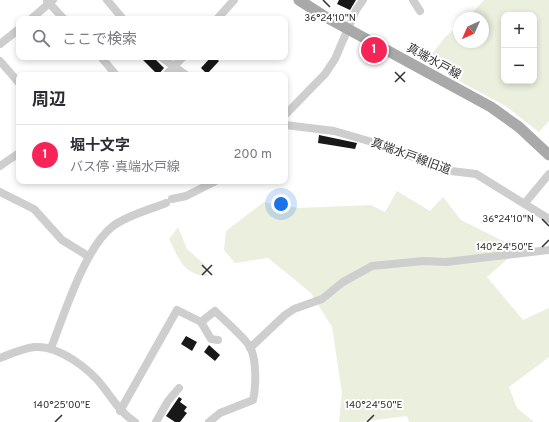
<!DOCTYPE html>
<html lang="ja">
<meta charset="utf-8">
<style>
body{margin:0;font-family:Overpass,"Noto Sans JP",sans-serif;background:#f7f7f7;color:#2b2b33}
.controls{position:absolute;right:12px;top:12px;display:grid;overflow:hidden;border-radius:8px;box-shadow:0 2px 6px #0003}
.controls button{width:36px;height:36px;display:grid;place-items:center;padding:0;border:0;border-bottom:1px solid #e1e1e2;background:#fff;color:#2b2b33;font:20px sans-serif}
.compass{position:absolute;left:453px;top:12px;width:36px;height:36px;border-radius:50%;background:#fff;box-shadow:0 2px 6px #0003;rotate:225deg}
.you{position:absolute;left:281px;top:204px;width:14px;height:14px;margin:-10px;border:3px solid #fff;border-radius:50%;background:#1a73e8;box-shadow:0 0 0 6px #1a73e833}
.badge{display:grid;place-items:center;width:26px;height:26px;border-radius:50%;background:#f72457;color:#fff;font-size:13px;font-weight:700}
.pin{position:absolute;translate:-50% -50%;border:2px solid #fff;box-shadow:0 1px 4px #0006}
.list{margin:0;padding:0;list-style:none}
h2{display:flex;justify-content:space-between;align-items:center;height:52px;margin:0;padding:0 16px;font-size:17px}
h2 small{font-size:13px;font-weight:400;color:#7c7c81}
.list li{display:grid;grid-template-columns:26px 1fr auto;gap:12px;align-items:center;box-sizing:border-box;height:60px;padding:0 16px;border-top:1px solid #e1e1e2}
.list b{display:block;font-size:15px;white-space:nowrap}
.list p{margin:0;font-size:13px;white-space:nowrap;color:#7c7c81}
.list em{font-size:13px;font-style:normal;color:#7c7c81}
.icon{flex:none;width:22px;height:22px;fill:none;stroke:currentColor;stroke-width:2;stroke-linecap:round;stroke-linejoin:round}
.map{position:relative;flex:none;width:549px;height:422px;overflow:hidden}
.search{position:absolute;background:#fff;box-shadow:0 2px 6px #0003;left:16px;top:16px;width:272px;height:44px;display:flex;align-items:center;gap:10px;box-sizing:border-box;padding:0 14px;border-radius:8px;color:#7c7c81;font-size:15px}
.panel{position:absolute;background:#fff;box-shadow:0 2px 6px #0003;left:16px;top:72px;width:272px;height:112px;border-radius:8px}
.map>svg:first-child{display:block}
</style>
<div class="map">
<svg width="549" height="422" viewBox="0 0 549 422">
<rect width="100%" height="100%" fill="#fff"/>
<g fill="#eaefde" fill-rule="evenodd">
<path d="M484,0H549V121L539,132L504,105L459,81L464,72L432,54L445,37L459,26V42H483V18H467ZM504,15H534V81H504Z"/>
<polygon points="397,191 430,211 443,197 461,220 519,249 487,277 523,320 549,308 549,357 509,387 517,408 534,422 409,422 407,416 359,422 339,422 342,393 332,327 311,293 268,258 235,263 224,250 226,231 264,202 298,208 371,205 385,212"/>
<path d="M178,227L187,249L205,265L207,276C183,274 179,259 169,239Z"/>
</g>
<g fill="#181818">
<polygon points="339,0 356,0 350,10 337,4"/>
<polygon points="140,57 153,57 164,68 158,75"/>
<polygon points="211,57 214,57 219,61 207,74 201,68"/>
<polygon points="319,135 357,143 355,149 318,143"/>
<polygon points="186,336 197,342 192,351 181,344"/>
<polygon points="209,345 220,355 215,361 204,352"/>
<polygon points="179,397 182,399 180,402 187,407 184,411 187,413 180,422 175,422 166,416"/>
</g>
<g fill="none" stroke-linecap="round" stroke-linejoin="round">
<g stroke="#cecece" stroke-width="8">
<polyline points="107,0 123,19"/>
<polyline points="413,0 420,11"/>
<polyline points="47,1 64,19"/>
<polyline points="31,19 53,0"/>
<polyline points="217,19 234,0"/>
<polyline points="0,44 19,29"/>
<polyline points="101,57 116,75"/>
<polyline points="161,57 186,75"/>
<polyline points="0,61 19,83"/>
<polyline points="166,75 183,57"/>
<polyline points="285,115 325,74 335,59 356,10 363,0"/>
<polyline points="285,125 334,131 393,148 443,170 476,174 549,219"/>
<polyline points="0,166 19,153"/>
<polyline points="0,192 34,209 62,240 88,256"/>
<polyline points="172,199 186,196 216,181"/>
<polyline points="525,203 549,174"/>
<path d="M201,322L215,311C224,320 245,338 250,347C257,360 256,387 253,400L220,413L209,422"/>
<path d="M51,348C64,315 85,247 113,226C128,215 149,210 166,203"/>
<polyline points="250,348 285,315 294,309 322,299 343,282 372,266 423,261 446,262 549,250"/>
<path d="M0,358C11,354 23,348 35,347C59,345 91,370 104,388C114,401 121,413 135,422"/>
<polyline points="120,411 177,310 201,322 211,339 218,340"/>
<polyline points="156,422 168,401 179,388"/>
</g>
<polyline stroke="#a9a9a9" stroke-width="11" points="299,0 324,16 491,107 519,127 549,155"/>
</g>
<path fill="none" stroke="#313131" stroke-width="1.5" d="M323,0L330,7M395,72L405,82M395,82L405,72M542,219L549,226M542,247L549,240M202,265L212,275M202,275L212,265M55,422L62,415M367,422L374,415"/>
<g text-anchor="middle" stroke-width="4" stroke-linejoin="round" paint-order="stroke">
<g font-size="12" fill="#313131" stroke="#fff">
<text transform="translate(434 61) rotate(29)" y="4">真端水戸線</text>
<text transform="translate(411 156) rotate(20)" y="4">真端水戸線旧道</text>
</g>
</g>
<g font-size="10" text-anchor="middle" fill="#313131" stroke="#fff" stroke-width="4" stroke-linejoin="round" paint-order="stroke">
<text x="330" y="21">36°24'10"N</text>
<text x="508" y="222">36°24'10"N</text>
<text x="505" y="250">140°24'50"E</text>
<text x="62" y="408">140°25'00"E</text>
<text x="374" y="408">140°24'50"E</text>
</g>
</svg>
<div class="controls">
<button>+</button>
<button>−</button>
</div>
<svg class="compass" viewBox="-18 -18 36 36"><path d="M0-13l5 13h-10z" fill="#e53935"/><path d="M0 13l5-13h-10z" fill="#7c7c81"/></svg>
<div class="you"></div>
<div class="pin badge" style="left:374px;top:50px">1</div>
<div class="search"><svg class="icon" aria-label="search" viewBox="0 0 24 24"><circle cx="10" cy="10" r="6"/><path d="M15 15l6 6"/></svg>ここで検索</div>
<section class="panel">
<h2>周辺<small></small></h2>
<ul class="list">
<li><span class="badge">1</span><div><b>堀十文字</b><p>バス停 · 真端水戸線</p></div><em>200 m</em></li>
</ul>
</section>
</div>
